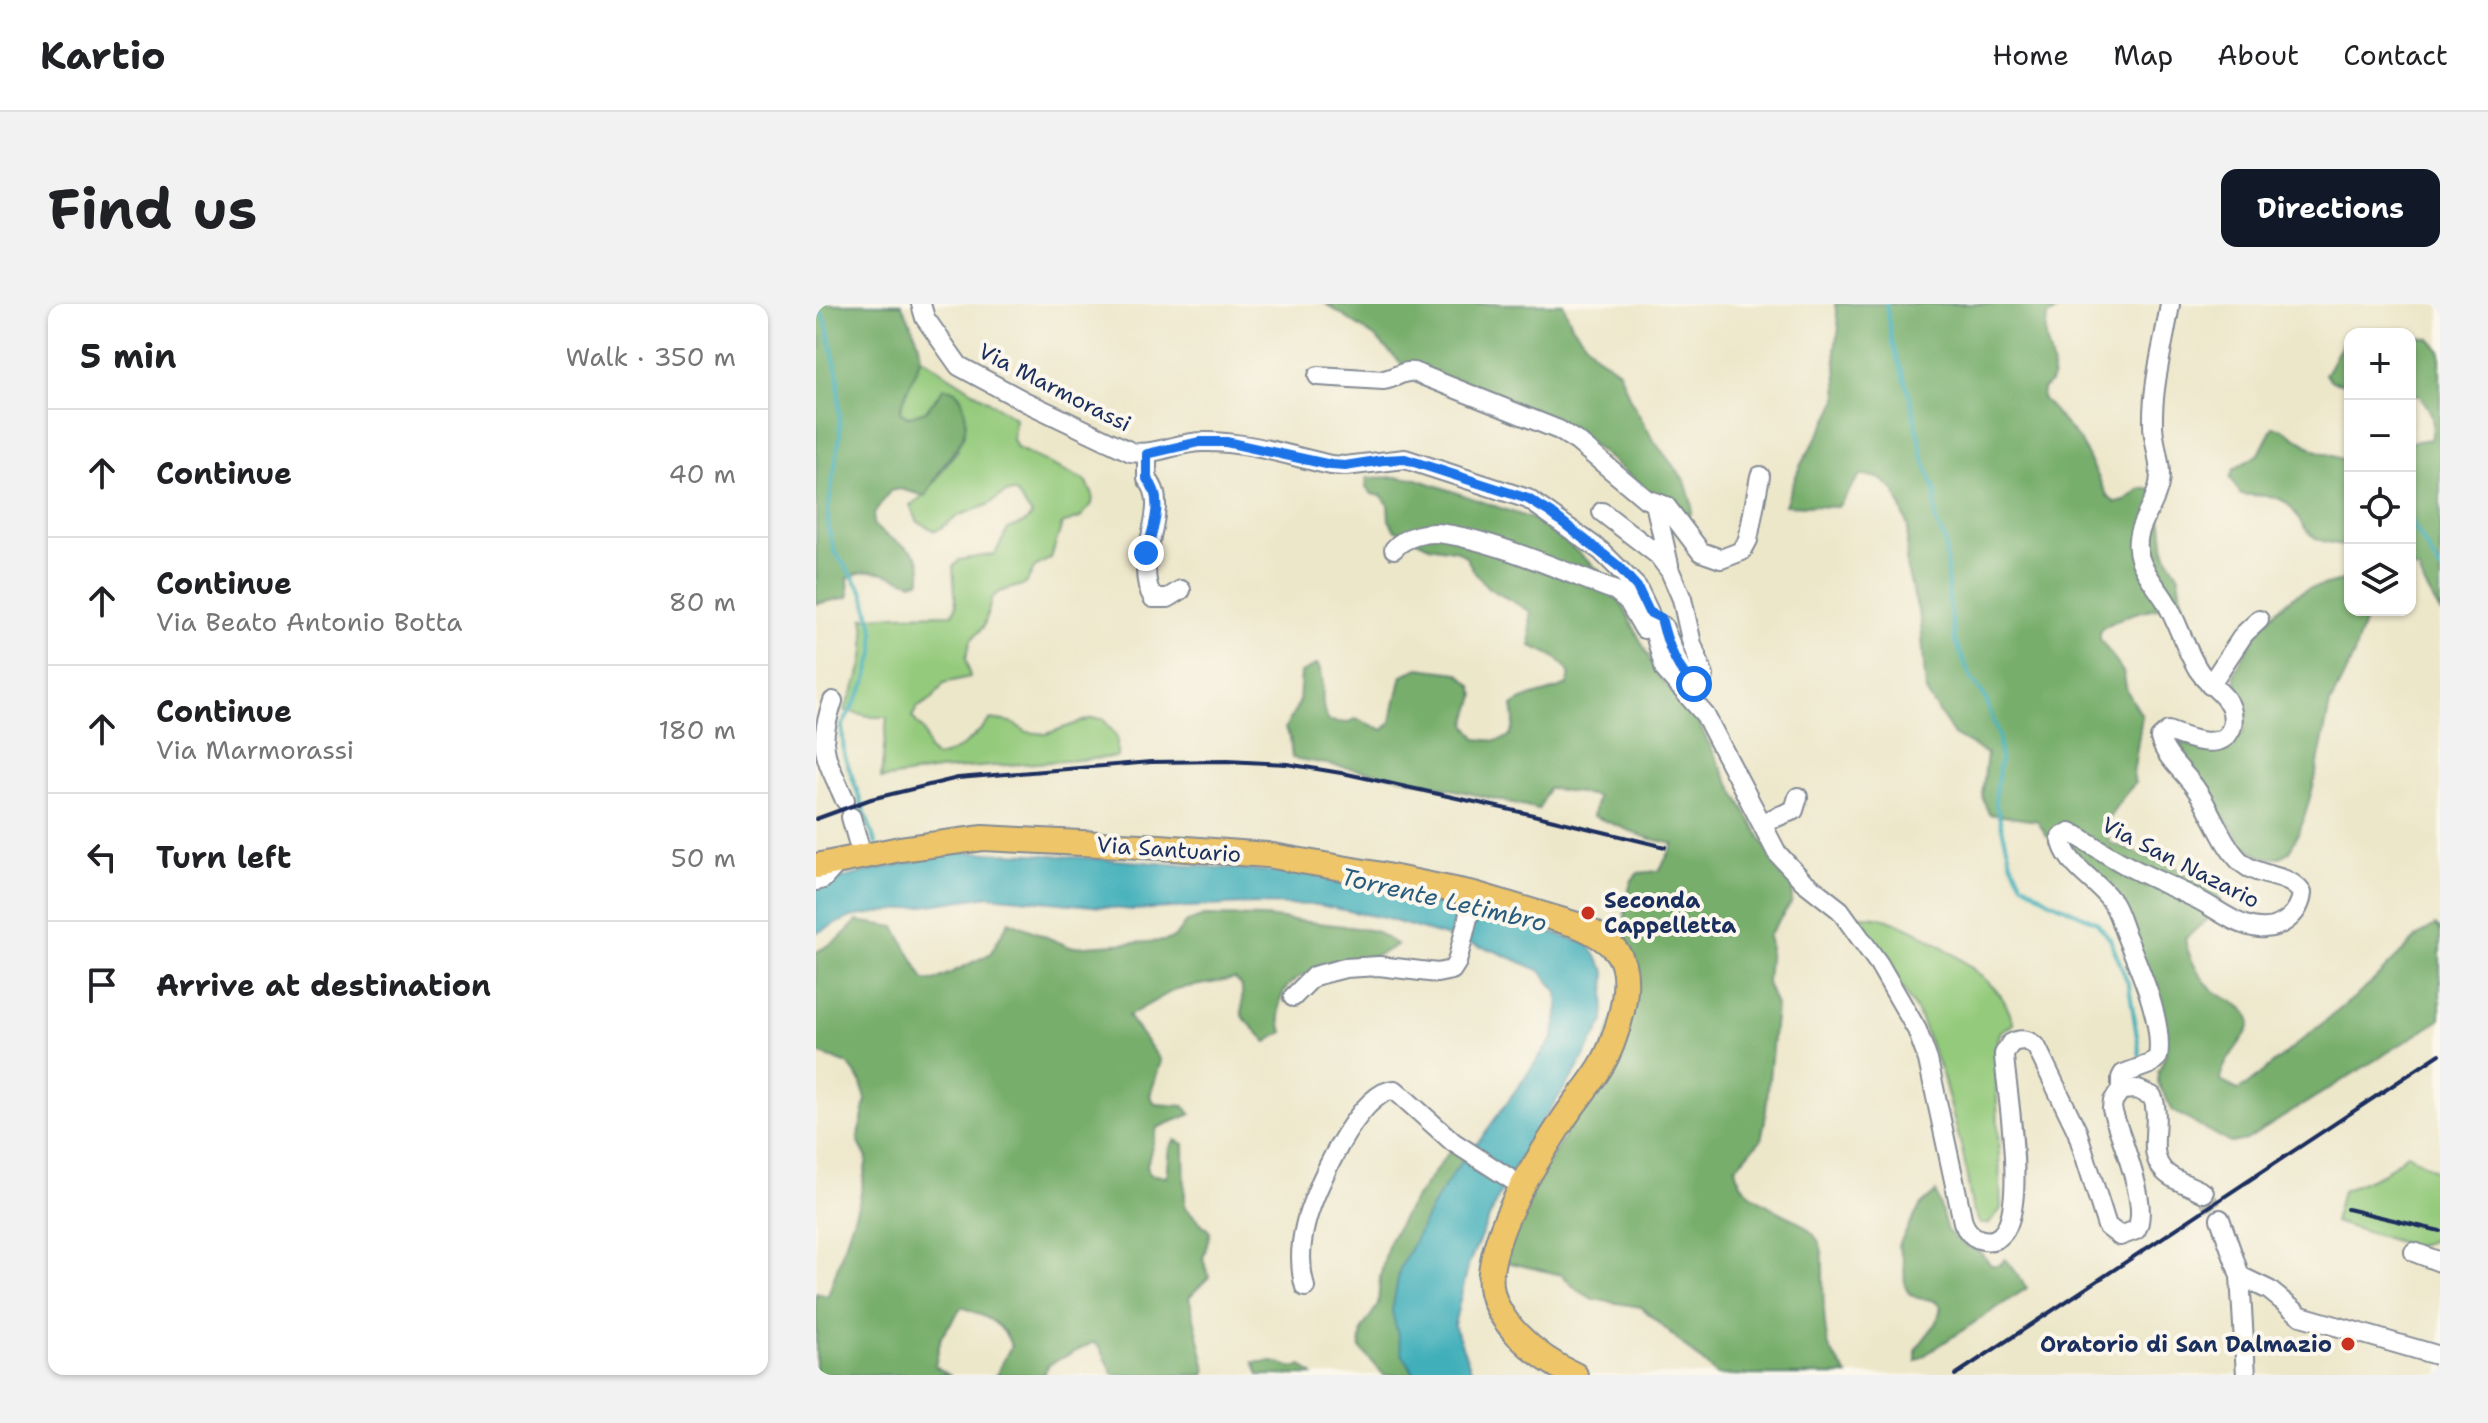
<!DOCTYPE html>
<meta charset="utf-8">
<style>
body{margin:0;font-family:"Shantell Sans",sans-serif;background:#f2f2f2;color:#202124}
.controls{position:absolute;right:24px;top:24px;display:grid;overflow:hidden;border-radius:16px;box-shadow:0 2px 6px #0004}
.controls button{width:72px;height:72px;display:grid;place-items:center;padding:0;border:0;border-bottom:2px solid #e0e0e0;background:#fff;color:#202124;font:40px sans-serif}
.stop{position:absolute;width:24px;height:24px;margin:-18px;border:6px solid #1a73e8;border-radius:50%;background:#fff}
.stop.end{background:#1a73e8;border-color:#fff;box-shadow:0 2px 8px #0008}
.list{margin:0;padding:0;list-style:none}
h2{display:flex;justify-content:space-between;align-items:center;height:104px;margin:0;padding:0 32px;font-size:34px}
h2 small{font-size:26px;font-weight:400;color:#757577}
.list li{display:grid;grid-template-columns:52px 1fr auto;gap:24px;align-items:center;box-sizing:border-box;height:128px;padding:0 32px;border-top:2px solid #e0e0e0}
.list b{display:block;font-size:30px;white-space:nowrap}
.list p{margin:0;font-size:26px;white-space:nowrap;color:#757577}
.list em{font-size:26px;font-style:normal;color:#757577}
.icon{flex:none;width:44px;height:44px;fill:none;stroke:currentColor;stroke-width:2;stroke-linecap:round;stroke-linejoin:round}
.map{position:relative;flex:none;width:1624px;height:1071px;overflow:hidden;border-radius:16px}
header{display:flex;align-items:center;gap:48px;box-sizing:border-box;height:112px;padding:0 40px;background:#fff;border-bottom:2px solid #e0e0e0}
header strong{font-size:38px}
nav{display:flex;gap:44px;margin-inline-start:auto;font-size:28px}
.intro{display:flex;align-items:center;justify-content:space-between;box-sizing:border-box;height:192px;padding:0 48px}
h1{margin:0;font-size:56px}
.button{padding:20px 36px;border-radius:16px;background:#111827;color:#fff;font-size:28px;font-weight:700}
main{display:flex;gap:48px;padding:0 48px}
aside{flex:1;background:#fff;border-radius:16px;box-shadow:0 2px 6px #0004}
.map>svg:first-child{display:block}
</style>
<header>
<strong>Kartio</strong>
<nav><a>Home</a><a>Map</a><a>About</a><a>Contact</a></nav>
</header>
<div class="intro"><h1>Find us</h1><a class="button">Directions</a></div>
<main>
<aside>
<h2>5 min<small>Walk · 350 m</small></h2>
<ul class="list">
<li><svg class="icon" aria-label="ahead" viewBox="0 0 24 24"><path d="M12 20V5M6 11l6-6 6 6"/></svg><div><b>Continue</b></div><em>40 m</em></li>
<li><svg class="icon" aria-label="ahead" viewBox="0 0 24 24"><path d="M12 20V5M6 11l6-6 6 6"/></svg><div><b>Continue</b><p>Via Beato Antonio Botta</p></div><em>80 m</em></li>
<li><svg class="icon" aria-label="ahead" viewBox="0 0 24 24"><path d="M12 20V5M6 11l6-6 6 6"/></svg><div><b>Continue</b><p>Via Marmorassi</p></div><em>180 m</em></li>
<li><svg class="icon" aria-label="left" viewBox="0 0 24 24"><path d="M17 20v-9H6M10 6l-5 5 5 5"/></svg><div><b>Turn left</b></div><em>50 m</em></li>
<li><svg class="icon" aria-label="arrive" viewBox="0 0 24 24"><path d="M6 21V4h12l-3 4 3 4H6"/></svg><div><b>Arrive at destination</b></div></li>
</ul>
</aside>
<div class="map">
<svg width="1624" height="1071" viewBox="0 0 1624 1071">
<rect width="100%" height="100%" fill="#fbf7ec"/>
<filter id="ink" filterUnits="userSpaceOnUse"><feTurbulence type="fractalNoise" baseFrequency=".0125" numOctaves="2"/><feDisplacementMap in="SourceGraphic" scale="16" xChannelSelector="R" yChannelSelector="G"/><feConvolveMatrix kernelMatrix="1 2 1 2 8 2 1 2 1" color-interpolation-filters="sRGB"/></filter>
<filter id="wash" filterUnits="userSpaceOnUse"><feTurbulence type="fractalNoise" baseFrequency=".006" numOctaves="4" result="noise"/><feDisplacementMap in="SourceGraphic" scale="32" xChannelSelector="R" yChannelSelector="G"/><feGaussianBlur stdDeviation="1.8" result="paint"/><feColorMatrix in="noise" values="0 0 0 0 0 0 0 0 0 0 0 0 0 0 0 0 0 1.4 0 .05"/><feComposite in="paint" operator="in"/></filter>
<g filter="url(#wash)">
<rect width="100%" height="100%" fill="#ede7ca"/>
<g fill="#94ca7c" stroke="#587c6d" stroke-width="2">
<path d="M104,53L199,114L197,135L201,144L270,177L277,191L276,200L264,214L246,220L235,254L219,263L210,280L183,288L176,294L168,322L155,336L150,354L154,373L128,379L117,394L101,404L96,413L108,427L113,446L120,453C144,449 159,432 175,415L195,418L211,428L230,430L276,414L287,415L301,433V453L122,466L65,475L71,413H57L28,406C45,373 54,352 47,314L79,311L137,310L140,302L137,263L143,256L179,250L192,225L210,218L216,211L199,188L189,189L172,201L144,211L120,227L102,218L94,201C119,187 122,167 142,146L128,84L110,107L91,113L84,108L88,89Z"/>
<path d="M1042,612C1050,613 1059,612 1067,614C1104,624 1161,663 1185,692C1191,700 1194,711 1198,720L1185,727L1179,745L1185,905L1173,920H1164L1156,903L1147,849L1127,773L1104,713Z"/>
<polygon points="1591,850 1624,869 1624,933 1599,943 1518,918 1526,887 1568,869"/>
</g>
<g fill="#77ae6c" stroke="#496e65" stroke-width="2">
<path d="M0,0H85C92,15 106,37 104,54C102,67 87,90 84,108L91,113L110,107L128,84C141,85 145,90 148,103C154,129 145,139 129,159C122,169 116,181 110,192L84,185L74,187L58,210L57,220C68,235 97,242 103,256C106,261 105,270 105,276L96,279C73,271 55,260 32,274L33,293L0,300V47L5,44L4,34L0,30Z"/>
<polygon points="510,0 747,0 756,21 779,50 803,67 814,95 838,137 869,177 876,200 875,210 871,213 848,195 839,192 762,129 594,68 560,34"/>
<path d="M1019,0H1253L1231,12C1231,18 1229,25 1230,32C1231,51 1247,72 1227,85L1226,94L1265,138L1292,193L1300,199L1309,197L1325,184L1336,186L1346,219L1349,248L1363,272L1367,300C1336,304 1310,308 1284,326V335L1307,368L1311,387L1326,412L1317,470L1319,479C1304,497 1285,514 1294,539L1369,567L1402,587L1406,605L1398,609L1369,635C1372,653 1383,672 1396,685C1405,694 1432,701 1434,716C1436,731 1406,753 1404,777L1422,786L1431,781L1551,683L1603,631L1619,621L1624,625V716L1430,836L1414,839L1357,807L1342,779V769L1350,750L1310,606L1254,549L1232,533L1221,517L1173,510L1166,492L1171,450L1138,431L1110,388L1105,318L1090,262L1092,223L1079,187L1063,174L1044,171L1022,203L969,201L984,162L1014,112L1022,94L1019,44L1023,25Z"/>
<path d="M1594,33L1613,34L1624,46V308L1608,280L1603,266L1594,265V138L1615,135C1620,115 1615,106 1603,91L1594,89Z"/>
<path d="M1531,36H1534V81L1516,77L1509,70C1518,59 1520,46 1531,36Z"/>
<path d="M1457,123L1467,125L1499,146L1534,158V246C1524,237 1509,241 1498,233C1484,224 1479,201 1464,195C1453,190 1436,192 1425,190L1414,174L1418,165L1443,150Z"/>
<path d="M580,173L601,175L716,215L753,241L793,275L843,373L881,416L911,475L955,552L978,580L975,599L952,632L954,641L951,679L960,702L949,816L945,836L919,864C926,903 981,906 1001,935C1008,945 1007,960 1007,972C1007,988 1008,1025 1012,1040C1016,1052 1025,1061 1032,1071H901L825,1003L777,995L760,985L746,971L691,958L687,953L707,899L766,804L815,667L809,615L810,595L816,576L822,569L843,567L858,540L832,534L777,512L781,492L732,484L723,505L578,472L476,454L474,434L469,425L483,399L485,369L501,360C513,378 500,400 513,417L531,419L540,415L568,426L575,418L586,371L603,364L642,369L656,382L659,392L650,420L661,435C692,440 703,433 696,402C710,391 734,389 751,381L754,371C746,354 731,349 715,342L714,307L672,284L659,269L650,253L642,247L613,242L578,225L573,216L572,200L566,192L556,190L550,183L551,174Z"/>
<path d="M1534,270V306H1552L1537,353L1514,400L1498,479L1487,518L1474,547L1463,554H1453L1444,552L1428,541L1352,436L1395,445L1427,430L1428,408L1418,370C1434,338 1453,305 1487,287C1503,279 1520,284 1534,270Z"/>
<path d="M388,612L449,613L528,622L559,627L581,641C573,645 566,650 558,652C515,666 447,661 467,728L451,738L426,712V683L419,675L360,685L312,712L345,757L334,792L339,800L368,802L375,810L341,824L331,861L333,870L351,873L354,843L359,836L368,840L369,903L394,928L387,955L393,973L373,993L390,1065L388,1071H297L285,1045L278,1038L232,1061L227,1071H180L195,1042C188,1018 167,1012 146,1003L125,1033L119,1062L133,1071H0V989L12,992L44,895L51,854L42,837L50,795L44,776L32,760L0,748V648L22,636L41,617L79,623L108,676L118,677L174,650L193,617L254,643L347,637L358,634L369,619Z"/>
<polygon points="635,845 649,854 617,901 606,925 586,1049 599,1071 568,1071 544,1044 546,1025 562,1001 564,974 573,938 591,906"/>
<path d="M1120,888L1131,927L1151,942L1162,946L1175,961H1184L1189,955L1211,984L1100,1057V1045L1121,1018L1125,1003C1118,994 1112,996 1102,994C1084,989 1090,973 1088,961C1088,955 1084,948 1082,942L1105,901Z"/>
<polygon points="438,1058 458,1058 477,1064 486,1062 497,1071 443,1071"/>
</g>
<polygon fill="#3fafb9" stroke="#2d6f8c" stroke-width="2" points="143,548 218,550 488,570 561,581 662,606 772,640 790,668 788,717 759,769 715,833 683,892 653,959 638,1021 657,1071 599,1071 586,1049 576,1007 584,964 617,901 642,862 664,836 737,734 743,704 741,687 725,667 679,647 568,614 502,601 429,600 317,606 173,592 35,613 0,629 0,582 49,568"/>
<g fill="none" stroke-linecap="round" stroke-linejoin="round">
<g stroke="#3fafb9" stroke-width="4">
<polyline points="0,0 10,17 22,73 24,131 12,206 12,224 19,248 48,289 58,328 58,349 50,378 26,422 28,450 60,540"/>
<polyline points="1070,0 1076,39 1093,89 1107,153 1119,186 1120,218 1129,237 1133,297 1139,337 1154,372 1169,393 1183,433 1184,456 1179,497 1195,558 1206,579 1234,597 1280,618 1294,635 1313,682 1324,752"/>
<polyline points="1594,215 1624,266"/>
</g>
</g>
</g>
<g filter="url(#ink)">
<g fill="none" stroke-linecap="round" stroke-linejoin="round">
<polyline stroke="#c3c2b4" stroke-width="18" stroke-dasharray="18 9" stroke-linecap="butt" points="1388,889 1404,915"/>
<defs>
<g id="minor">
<path d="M105,0L109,14L143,62L210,98L315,148C340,152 362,138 387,138C430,137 474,152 515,161L529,162L589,155L712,195L785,247L821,283L833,308L849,366L889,411L961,549L987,577L1024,606L1063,660L1101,726L1112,756L1147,918C1150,926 1155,932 1163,935C1224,955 1188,777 1188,750L1194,740C1204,734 1213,735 1221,744L1261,827L1291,922L1304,932L1320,926C1335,902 1303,832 1296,805L1297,797L1305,786"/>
<path d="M502,72L567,76C578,75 587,66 598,68L743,126L762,138L830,195L850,202L885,248L905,255L926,247L932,236L944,172"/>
<path d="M331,150V175C358,203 314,255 337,294H352L365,286"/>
<polyline points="839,199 853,261"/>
<polyline points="786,208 842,251 854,267 866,295 876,340 888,372 883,380 874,378 863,361 847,322"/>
<path d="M578,245C589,232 611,227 629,230C680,237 751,269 800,287L812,297L828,325"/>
<polyline points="1394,381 1428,330 1443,316"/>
<path d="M17,397C0,445 10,453 29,496"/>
<polyline points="35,513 46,552"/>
<polyline points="946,519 978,506 982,493"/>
<polyline points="0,577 7,575 24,556"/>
<polyline points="477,693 498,672 529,664 563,662 621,669 636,666 641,658 658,590"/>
<path d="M1305,786V774L1307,770L1334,760L1342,753C1348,719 1324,666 1311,634C1305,621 1303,607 1294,595C1279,575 1248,560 1245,533L1254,528C1273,538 1289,550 1308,560C1332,573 1357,583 1381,595C1401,605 1420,622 1443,624C1465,626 1484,610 1486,589C1471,568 1445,575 1426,559C1406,541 1396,507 1380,485C1369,468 1349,454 1344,434L1352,427C1368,433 1403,448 1414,427C1418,421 1417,410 1415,404C1410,390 1392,380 1383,367C1369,345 1362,319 1349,296C1340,282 1329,270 1324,255C1314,225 1338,207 1343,180C1347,161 1337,140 1337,120C1336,80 1348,40 1354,0"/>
<path d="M1305,786L1320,785L1336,792C1347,815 1329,848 1348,867C1357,877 1377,882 1388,889"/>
<polyline points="1404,915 1424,972 1430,1071"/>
<polyline points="1598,948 1624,958"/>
<polyline points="1424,972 1453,986 1485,1012 1624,1052"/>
<path d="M489,983C483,962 484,943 489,922C496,890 543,785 579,786L637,838L707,883"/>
</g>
<path id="major" d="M0,562L84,545L167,534L344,543L451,551L560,570L658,590L761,621C775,627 791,635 801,648C821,675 800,739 784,764C772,783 757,800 745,819C717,863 682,915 675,968C669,1013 723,1055 759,1071"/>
</defs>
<use href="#minor" stroke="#848b94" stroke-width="22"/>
<use href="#major" stroke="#848b94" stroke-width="28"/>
<use href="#minor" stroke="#fff" stroke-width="18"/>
<use href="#major" stroke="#eec569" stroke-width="24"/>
<g stroke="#1b2f5e" stroke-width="4">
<polyline points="0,515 55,495 142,474 335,458 411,457 471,460 531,470 709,509 849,543"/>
<polyline points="1531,905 1624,927"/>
<polyline points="1139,1071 1624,750"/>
</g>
</g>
</g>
<g fill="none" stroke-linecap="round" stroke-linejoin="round" filter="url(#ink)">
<path stroke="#1a73e8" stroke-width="10" d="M330,249C337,226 349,194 331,175V150L383,138H410L515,161L529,162L567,156L589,155L712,195L735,209L802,262L821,283L833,308L845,314C850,335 860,366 878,380"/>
</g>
<g fill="#c8321e" stroke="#fbf7ec" stroke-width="3">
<circle cx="772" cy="609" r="8"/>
<circle cx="1532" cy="1040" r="8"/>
</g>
<g text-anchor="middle" stroke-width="8" stroke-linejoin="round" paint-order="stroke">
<g font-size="22" fill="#1b2f5e" stroke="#fbf7ec">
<text transform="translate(239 83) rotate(27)" y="8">Via Marmorassi</text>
<text transform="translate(353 545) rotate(4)" y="8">Via Santuario</text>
<text transform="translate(1365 558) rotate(27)" y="8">Via San Nazario</text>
</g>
<g font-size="22" font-weight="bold" fill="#1b2f5e" stroke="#fbf7ec" text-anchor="start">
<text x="788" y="604">Seconda<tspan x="788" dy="25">Cappelletta</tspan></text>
<text x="1516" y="1048" text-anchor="end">Oratorio di San Dalmazio</text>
</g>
<g font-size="24" font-style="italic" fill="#285c7e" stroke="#fbf7ec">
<text transform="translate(628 596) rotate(13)" y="8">Torrente Letimbro</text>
</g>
</g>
</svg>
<div class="controls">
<button>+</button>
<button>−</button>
<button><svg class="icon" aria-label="locate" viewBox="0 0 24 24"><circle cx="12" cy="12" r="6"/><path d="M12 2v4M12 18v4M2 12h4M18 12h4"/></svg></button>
<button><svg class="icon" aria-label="layers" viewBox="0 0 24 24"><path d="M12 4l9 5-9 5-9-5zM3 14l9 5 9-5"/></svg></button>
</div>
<div class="stop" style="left:878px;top:380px"></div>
<div class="stop end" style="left:330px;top:249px"></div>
</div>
</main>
